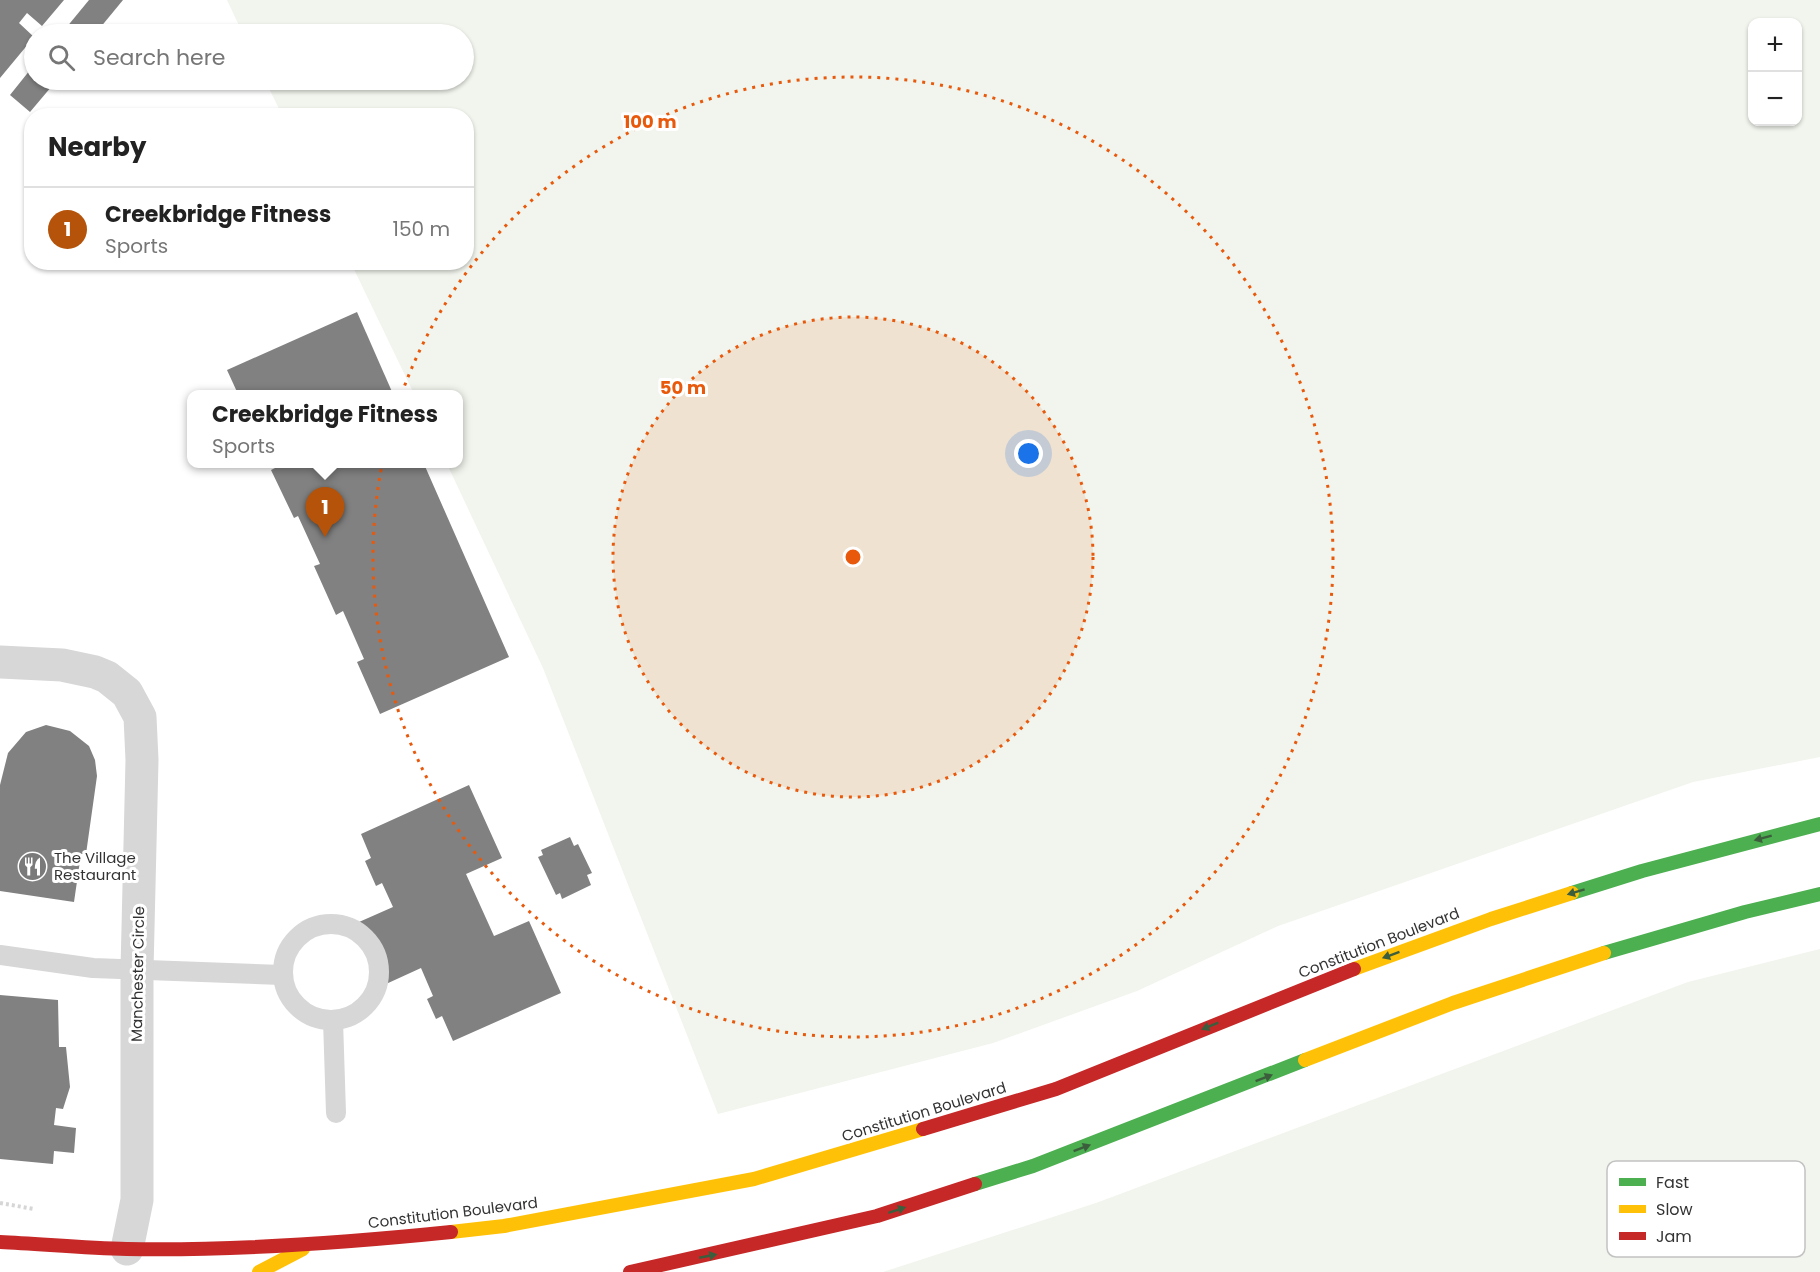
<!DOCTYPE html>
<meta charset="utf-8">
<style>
body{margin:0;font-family:Poppins,sans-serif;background:#f2f2f2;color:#222}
.controls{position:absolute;right:18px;top:18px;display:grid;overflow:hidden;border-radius:12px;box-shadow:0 2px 4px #0004}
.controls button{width:54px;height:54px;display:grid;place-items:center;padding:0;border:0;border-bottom:2px solid #e0e0e0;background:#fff;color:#222;font:30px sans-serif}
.you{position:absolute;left:1029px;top:454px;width:21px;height:21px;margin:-15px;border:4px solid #fff;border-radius:50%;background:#1a73e8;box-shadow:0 0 0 9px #1a73e833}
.badge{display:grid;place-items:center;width:39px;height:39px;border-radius:50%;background:#b45309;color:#fff;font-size:20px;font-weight:700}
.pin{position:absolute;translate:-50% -50px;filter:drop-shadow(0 2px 3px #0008)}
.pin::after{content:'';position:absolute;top:32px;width:21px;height:18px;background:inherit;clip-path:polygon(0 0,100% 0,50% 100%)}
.popup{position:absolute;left:187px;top:390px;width:276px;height:78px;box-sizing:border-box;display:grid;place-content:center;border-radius:12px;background:#fff;filter:drop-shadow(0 2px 4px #0005);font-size:20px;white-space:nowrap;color:#767676}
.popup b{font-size:22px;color:#222}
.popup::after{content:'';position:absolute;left:50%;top:100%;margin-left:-12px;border:12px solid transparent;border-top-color:#fff}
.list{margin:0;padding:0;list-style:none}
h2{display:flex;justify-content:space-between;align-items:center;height:78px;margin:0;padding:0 24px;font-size:26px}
h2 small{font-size:20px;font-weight:400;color:#767676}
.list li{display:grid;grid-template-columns:39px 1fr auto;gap:18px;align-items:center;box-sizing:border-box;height:84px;padding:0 24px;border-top:2px solid #e0e0e0}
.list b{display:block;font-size:22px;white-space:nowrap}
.list p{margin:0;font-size:20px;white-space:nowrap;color:#767676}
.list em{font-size:20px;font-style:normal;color:#767676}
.icon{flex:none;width:33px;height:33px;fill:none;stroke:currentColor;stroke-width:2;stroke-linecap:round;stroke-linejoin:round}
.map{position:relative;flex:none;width:1820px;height:1272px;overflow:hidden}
.search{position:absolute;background:#fff;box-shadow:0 2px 4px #0004;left:24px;top:24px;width:450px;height:66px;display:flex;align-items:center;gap:15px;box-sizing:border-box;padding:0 21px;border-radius:33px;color:#767676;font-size:22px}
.panel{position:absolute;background:#fff;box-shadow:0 2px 4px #0004;left:24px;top:108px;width:450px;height:162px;border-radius:24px}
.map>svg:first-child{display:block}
</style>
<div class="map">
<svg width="1820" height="1272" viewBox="0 0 1820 1272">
<rect width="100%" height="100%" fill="#fff"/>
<g fill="#f1f5ed" fill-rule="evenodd">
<path d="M227,0H1820V757L1693,782L1278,926L1137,991L993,1043L718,1114L543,668L447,464H458V394H414L351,263L466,262V116L282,115L265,80H464V34H243ZM1752,22H1798V122H1752Z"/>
<polygon points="1820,949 1820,1272 883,1272 1096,1203 1688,982"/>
</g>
<g fill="#818181">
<polygon points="0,0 64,0 42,26 27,13 19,23 34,37 0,78"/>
<polygon points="89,0 123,0 95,34 61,34"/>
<polygon points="34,65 34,80 57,80 30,112 10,95"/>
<polygon points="357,312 393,394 238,394 227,370"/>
<polygon points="278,464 424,464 509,657 380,714 357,662 364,659 343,611 336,615 314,566 320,564 298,516 294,518 271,470 279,466"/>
<polygon points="46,725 70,731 89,746 95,760 97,776 86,854 81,854 74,902 0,891 0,785 8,753 26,732"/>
<polygon points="469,785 502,858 466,874 494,936 529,921 561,993 453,1041 442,1016 436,1019 427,999 433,996 421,968 386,984 359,922 393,907 382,883 376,886 365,861 371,858 361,834"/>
<polygon points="570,837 574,846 578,844 592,873 587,875 591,885 562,899 560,893 556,895 538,857 543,855 541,850"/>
<polygon points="0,995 58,1000 59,1047 66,1047 70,1087 63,1109 56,1108 54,1125 76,1128 74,1153 54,1151 53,1164 0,1159"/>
</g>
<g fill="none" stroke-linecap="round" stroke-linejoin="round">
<polyline stroke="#d6d6d6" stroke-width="4" stroke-dasharray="3 3" stroke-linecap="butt" points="0,1203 34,1209"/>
<g stroke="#d7d7d7" stroke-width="20">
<circle cx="331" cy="972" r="48"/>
<polyline points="0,955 93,968 282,975"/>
<polyline points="333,1020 336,1113"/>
</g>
<polyline stroke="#d7d7d7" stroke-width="33" points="0,662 62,665 95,672 107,677 127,693 140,717 142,760 137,970 137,1200 127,1249"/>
<g stroke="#4caf50" stroke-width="14">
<polyline points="1572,893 1642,871 1820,824"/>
<polyline points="1604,953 1745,912 1820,894"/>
<polyline points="975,1184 1033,1166 1305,1060"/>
</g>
<g stroke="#ffc107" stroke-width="14">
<polyline points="1354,969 1491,919 1572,893"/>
<polyline points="1305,1060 1453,1003 1604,953"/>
<polyline points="451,1232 504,1226 754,1179 923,1129"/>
<polyline points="259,1272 303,1249"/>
</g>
<g stroke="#c62828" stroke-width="14">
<polyline points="923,1129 1056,1089 1354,969"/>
<path d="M0,1242C42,1244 85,1248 127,1249C235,1251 343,1243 451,1232"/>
<polyline points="630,1272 877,1216 975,1184"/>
</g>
</g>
<defs><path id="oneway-solid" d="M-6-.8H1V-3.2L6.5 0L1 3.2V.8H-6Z" transform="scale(1.5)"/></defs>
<g fill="#3c5e3d">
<use href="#oneway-solid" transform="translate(1763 838) rotate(165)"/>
<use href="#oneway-solid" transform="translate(1576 892) rotate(163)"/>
<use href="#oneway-solid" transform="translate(1391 955) rotate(160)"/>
<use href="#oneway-solid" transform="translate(1210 1026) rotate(158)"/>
<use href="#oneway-solid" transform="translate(1264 1078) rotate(-21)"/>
<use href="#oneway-solid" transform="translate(1082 1148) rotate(-21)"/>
<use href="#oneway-solid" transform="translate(897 1210) rotate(-18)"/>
<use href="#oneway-solid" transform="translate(708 1256) rotate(-11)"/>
</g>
<circle cx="853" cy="557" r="240" fill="#e8590c" fill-opacity=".12"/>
<g fill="none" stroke="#e8590c" stroke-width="3" stroke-dasharray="3 6">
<circle cx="853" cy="557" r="240"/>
<circle cx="853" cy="557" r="480"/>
</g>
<defs>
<symbol id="restaurant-disc" viewBox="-11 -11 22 22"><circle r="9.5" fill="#7a7a7a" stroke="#fff"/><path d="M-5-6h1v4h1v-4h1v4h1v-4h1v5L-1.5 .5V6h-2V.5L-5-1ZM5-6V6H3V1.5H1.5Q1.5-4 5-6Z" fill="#fff"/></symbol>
</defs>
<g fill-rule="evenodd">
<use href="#restaurant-disc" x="16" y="850" width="33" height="33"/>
</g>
<g text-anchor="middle" stroke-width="6" stroke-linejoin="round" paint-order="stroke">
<g font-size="15" fill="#333" stroke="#fff" text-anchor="start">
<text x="54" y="863">The Village<tspan x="54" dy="17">Restaurant</tspan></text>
</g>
<g font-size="15" fill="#333" stroke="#fff">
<text transform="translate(1379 943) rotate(-21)" y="5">Constitution Boulevard</text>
<text transform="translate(138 974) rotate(-89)" y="5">Manchester Circle</text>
<text transform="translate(924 1112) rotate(-17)" y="5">Constitution Boulevard</text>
<text transform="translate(453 1213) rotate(-7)" y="5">Constitution Boulevard</text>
</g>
</g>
<rect x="1607" y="1161" width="198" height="96" rx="9" fill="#fff" stroke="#c2c2c2" stroke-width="1.5"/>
<rect x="1619" y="1178" width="27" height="8" fill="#4caf50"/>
<rect x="1619" y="1205" width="27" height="8" fill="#ffc107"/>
<rect x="1619" y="1232" width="27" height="8" fill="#c62828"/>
<g font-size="16" fill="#333">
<text x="1656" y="1188">Fast</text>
<text x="1656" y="1215">Slow</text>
<text x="1656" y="1242">Jam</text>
</g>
<circle cx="853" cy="557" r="9" fill="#e8590c" stroke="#fff" stroke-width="3"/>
<g font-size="18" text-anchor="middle" font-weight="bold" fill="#e8590c" stroke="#fff" stroke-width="6" stroke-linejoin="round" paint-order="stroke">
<text x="650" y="128">100 m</text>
<text x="683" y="394">50 m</text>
</g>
</svg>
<div class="controls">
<button>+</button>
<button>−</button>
</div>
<div class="you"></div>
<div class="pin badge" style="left:325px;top:537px">1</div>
<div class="popup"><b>Creekbridge Fitness</b>Sports</div>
<div class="search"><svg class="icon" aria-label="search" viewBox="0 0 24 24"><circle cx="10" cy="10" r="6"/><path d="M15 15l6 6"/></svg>Search here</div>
<section class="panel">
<h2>Nearby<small></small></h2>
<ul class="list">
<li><span class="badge">1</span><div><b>Creekbridge Fitness</b><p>Sports</p></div><em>150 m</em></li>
</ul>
</section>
</div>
